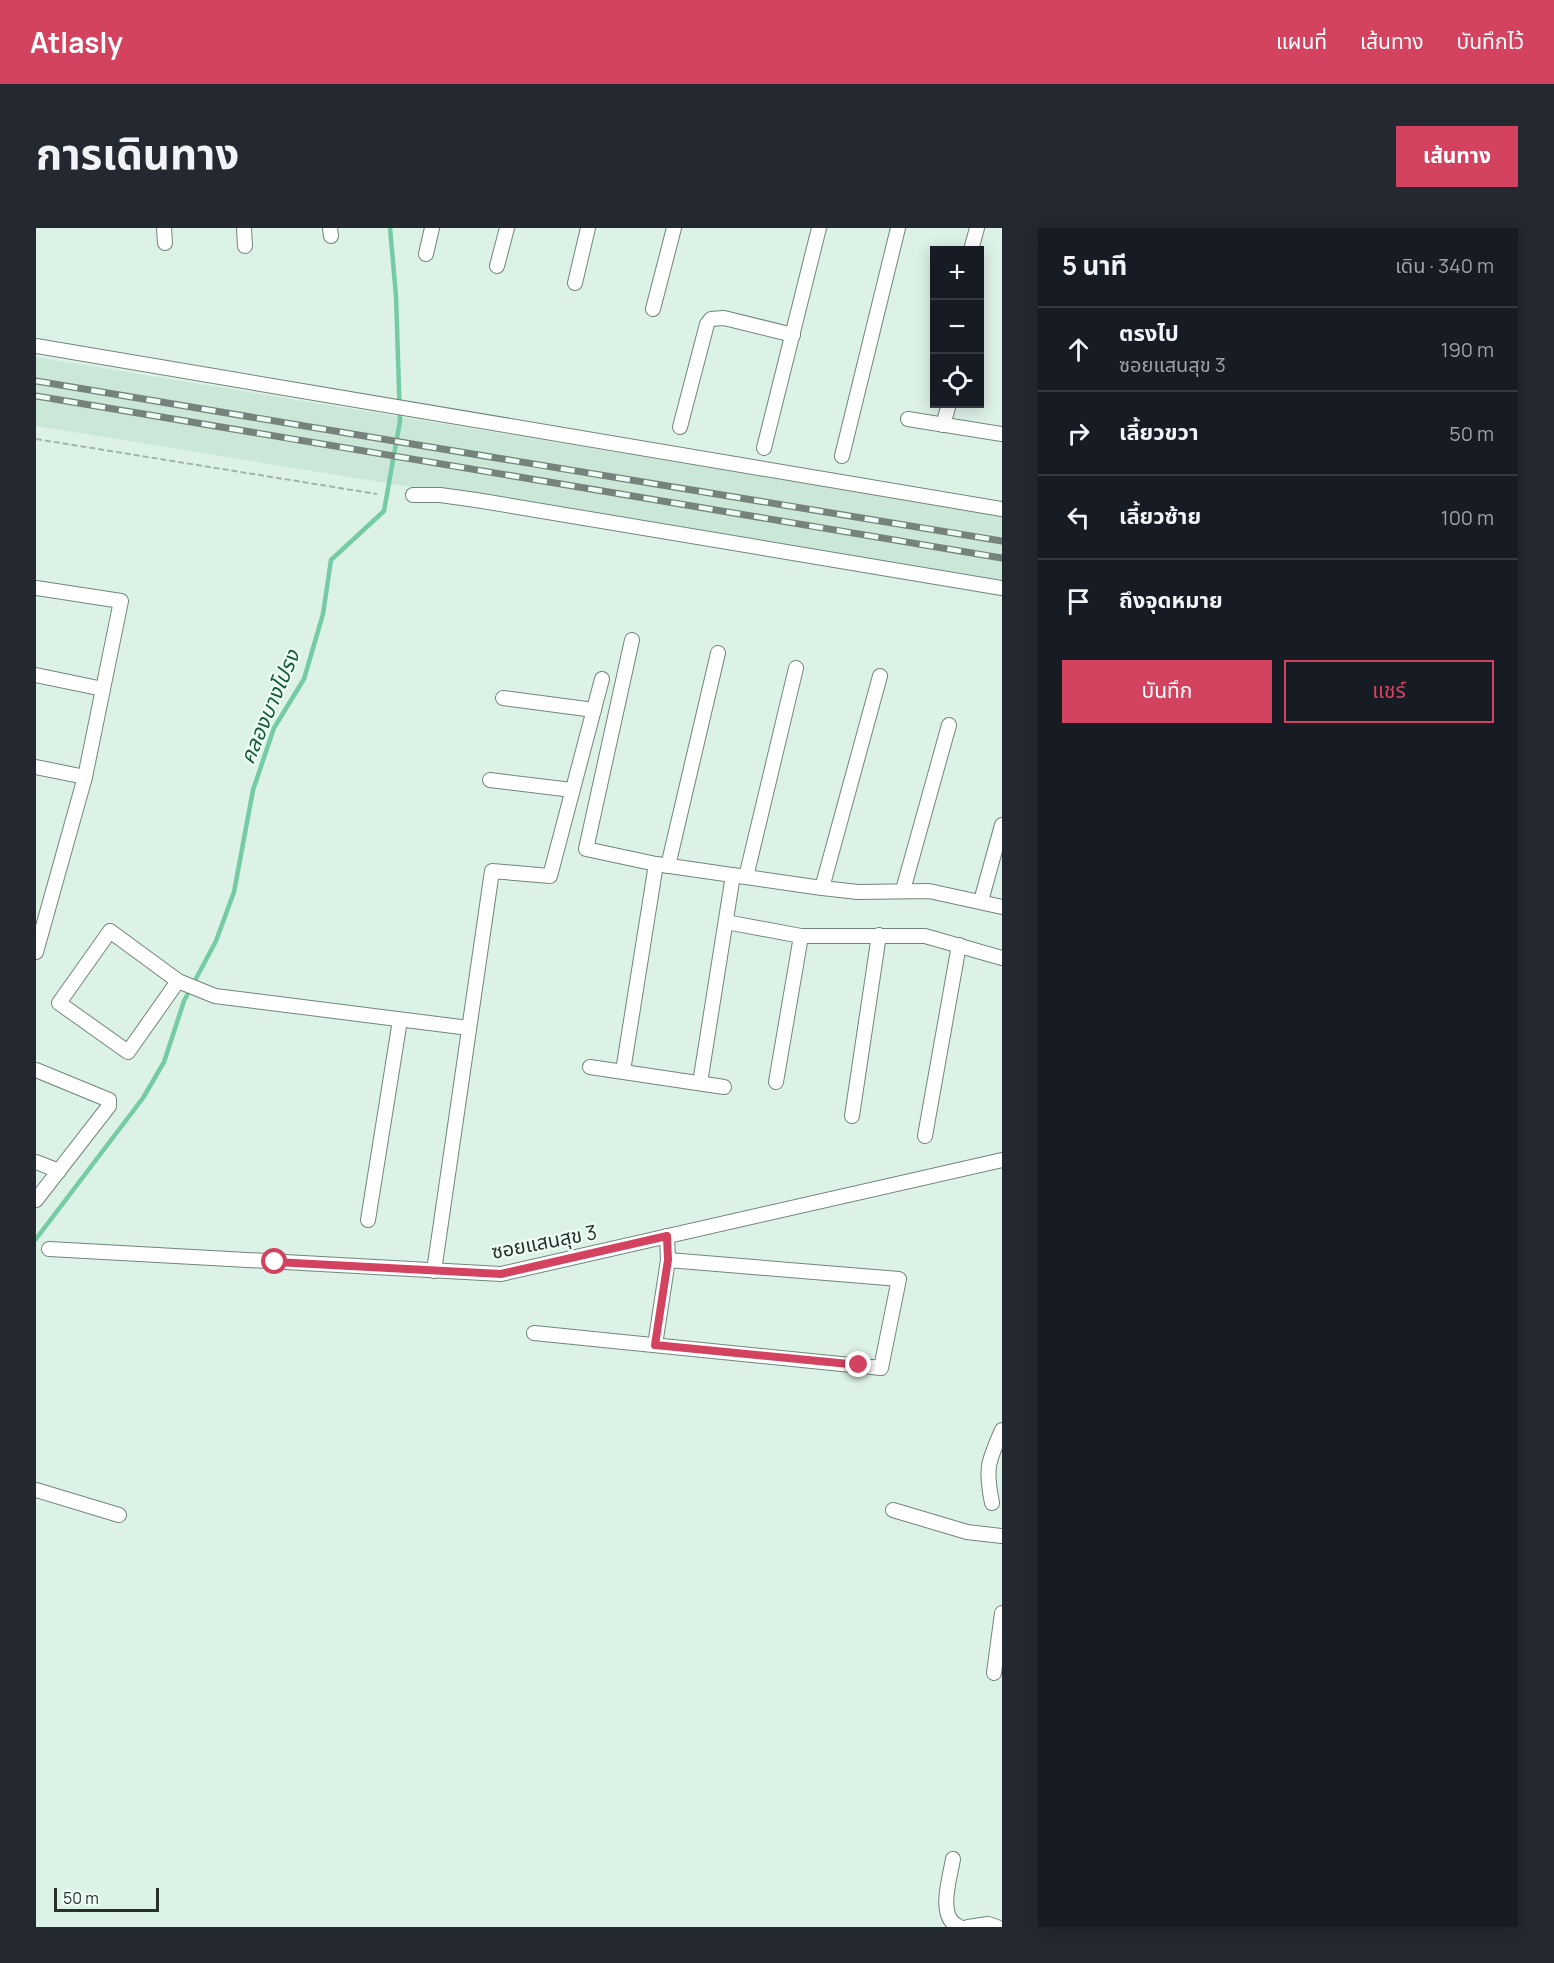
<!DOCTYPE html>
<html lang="th">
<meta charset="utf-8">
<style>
body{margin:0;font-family:Manrope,"Noto Sans Thai",sans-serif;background:#242831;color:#f1f3f6}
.controls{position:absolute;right:18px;top:18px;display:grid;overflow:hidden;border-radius:0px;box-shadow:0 3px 15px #0003}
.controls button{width:54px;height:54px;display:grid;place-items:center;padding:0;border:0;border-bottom:2px solid #363941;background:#171b24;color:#f1f3f6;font:30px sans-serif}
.scale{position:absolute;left:18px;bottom:15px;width:105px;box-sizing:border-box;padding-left:6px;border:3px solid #28302c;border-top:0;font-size:16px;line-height:21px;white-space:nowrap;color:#28302c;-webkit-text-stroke:4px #edfef5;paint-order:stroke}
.stop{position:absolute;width:18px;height:18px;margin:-14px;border:4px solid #d3435f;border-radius:50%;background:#fff}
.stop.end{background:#d3435f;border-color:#fff;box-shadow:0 2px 6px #0008}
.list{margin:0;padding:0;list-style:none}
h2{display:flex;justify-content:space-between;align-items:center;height:78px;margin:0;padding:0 24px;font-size:26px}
h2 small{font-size:20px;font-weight:400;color:#9ea1a6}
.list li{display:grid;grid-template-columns:39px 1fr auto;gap:18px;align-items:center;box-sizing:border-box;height:84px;padding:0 24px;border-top:2px solid #363941}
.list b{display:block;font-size:22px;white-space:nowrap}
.list p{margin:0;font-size:20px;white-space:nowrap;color:#9ea1a6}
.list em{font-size:20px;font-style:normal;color:#9ea1a6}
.actions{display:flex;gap:12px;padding:18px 24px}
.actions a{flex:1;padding:14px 0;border:2px solid #d3435f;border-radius:0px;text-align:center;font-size:21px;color:#d3435f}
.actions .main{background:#d3435f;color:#fff}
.icon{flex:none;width:33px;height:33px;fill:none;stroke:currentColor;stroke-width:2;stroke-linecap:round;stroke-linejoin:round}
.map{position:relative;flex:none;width:966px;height:1699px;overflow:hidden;border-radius:0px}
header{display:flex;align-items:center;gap:36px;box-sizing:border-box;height:84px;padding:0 30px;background:#d3435f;color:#fff}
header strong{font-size:28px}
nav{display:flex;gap:33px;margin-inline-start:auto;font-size:21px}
.intro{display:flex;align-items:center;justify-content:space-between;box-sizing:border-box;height:144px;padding:0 36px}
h1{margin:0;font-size:42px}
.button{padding:15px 27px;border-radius:0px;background:#d3435f;color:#fff;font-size:21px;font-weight:700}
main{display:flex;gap:36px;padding:0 36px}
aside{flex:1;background:#171b24;border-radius:0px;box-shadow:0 3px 15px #0003}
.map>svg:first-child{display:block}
</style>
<header>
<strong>Atlasly</strong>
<nav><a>แผนที่</a><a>เส้นทาง</a><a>บันทึกไว้</a></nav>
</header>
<div class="intro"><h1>การเดินทาง</h1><a class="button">เส้นทาง</a></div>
<main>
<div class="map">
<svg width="966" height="1699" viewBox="0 0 966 1699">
<rect width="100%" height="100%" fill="#ddf2e7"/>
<polygon fill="#cbe7d8" points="0,129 966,288 966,355 0,198"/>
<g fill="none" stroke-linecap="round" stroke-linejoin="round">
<polyline stroke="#74cba4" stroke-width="4.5" points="0,1011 107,870 128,834 148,773 180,713 198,664 217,562 238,500 268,451 287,386 295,332 348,283 364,193 360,68 354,0"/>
<defs>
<g id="minor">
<polyline points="128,0 129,15"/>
<polyline points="208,0 209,18"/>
<polyline points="294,0 295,8"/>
<polyline points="935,22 941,0"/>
<polyline points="390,26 396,0"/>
<polyline points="461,38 471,0"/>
<polyline points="539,55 552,0"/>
<polyline points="617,81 638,0"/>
<polyline points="0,118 966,281"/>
<polyline points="872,191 966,206"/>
<polyline points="907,197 913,176"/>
<polyline points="644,199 671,96 675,91 688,90 757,107"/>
<polyline points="728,220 783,0"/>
<polyline points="806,228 862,0"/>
<polyline points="377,267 404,267 440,272 966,360"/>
<polyline points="0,360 85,373 49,549 0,724"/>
<polyline points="596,412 550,621 620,636 786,660 822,664 893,663 966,679"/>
<polyline points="0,447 67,461"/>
<polyline points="467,470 558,482"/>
<polyline points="0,539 49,549"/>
<polyline points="454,552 536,562"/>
<polyline points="632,638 682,425"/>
<polyline points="710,649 760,440"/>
<polyline points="786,660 844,448"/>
<polyline points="867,662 913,497"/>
<polyline points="945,673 966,597"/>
<polyline points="690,694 765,708 889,708 966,730"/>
<polygon points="74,703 142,753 92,824 23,775"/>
<polyline points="142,753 179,768 433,800"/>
<polyline points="554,839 688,859"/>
<polyline points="0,842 73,872 73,878 0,972"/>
<polyline points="587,843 620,636"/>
<polyline points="740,854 765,708"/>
<polyline points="664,855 697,647"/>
<polyline points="816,888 843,707"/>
<polyline points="889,908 923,717"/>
<polyline points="0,934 23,943"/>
<polyline points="332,992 364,792"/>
<polyline points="13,1021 465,1046 966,932"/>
<polyline points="398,1043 456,643 514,648 566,451"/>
<polyline points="498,1105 845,1140 863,1051 632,1032"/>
<polyline points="619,1117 632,1032 631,1008"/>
<polyline points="0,1262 83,1287"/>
<path d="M956,1275C949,1240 952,1234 966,1202"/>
<polyline points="857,1282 931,1304 966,1308"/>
<polyline points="958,1445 966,1385"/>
<path d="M917,1631C914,1650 900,1691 924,1699"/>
<polyline points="932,1699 952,1696 961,1699"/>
</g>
</defs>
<use href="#minor" stroke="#72857b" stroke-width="16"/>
<polyline stroke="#a3b3ab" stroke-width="2" stroke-dasharray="6 3" stroke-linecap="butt" points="0,211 341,266"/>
<use href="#minor" stroke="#fff" stroke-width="14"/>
<defs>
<g id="rail">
<polyline points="0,153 376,216 966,313"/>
<polyline points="0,168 966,330"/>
</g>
</defs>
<use href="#rail" stroke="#76837c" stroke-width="7"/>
<use href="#rail" stroke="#edfef5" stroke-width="4.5" stroke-dasharray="14" stroke-linecap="butt"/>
</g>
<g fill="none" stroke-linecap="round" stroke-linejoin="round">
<polyline stroke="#d3435f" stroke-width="8" points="239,1034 465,1046 631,1008 632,1032 619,1117 823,1137"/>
</g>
<g text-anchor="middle" stroke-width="4.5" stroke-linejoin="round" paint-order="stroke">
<g font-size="20" fill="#28302c" stroke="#edfef5">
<text transform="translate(508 1014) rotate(-11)" y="7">ซอยแสนสุข 3</text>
</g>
<g font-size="21" font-style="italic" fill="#14583e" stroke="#edfef5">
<text transform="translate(234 479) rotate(-67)" y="7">คลองบางโปรง</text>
</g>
</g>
</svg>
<div class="controls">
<button>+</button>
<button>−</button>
<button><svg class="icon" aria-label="locate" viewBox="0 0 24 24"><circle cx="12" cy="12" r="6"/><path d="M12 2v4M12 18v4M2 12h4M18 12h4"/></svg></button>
</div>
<div class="scale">50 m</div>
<div class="stop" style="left:239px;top:1034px"></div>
<div class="stop end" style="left:823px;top:1137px"></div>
</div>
<aside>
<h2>5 นาที<small>เดิน · 340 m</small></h2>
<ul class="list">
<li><svg class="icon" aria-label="ahead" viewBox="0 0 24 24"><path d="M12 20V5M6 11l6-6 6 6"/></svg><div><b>ตรงไป</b><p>ซอยแสนสุข 3</p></div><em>190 m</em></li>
<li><svg class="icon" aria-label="right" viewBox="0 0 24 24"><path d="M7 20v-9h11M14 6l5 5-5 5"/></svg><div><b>เลี้ยวขวา</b></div><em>50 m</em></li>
<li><svg class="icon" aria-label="left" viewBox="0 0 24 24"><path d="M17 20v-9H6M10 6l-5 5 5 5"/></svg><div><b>เลี้ยวซ้าย</b></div><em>100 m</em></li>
<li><svg class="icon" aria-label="arrive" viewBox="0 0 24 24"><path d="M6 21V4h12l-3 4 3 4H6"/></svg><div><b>ถึงจุดหมาย</b></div></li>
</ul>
<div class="actions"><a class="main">บันทึก</a><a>แชร์</a></div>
</aside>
</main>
